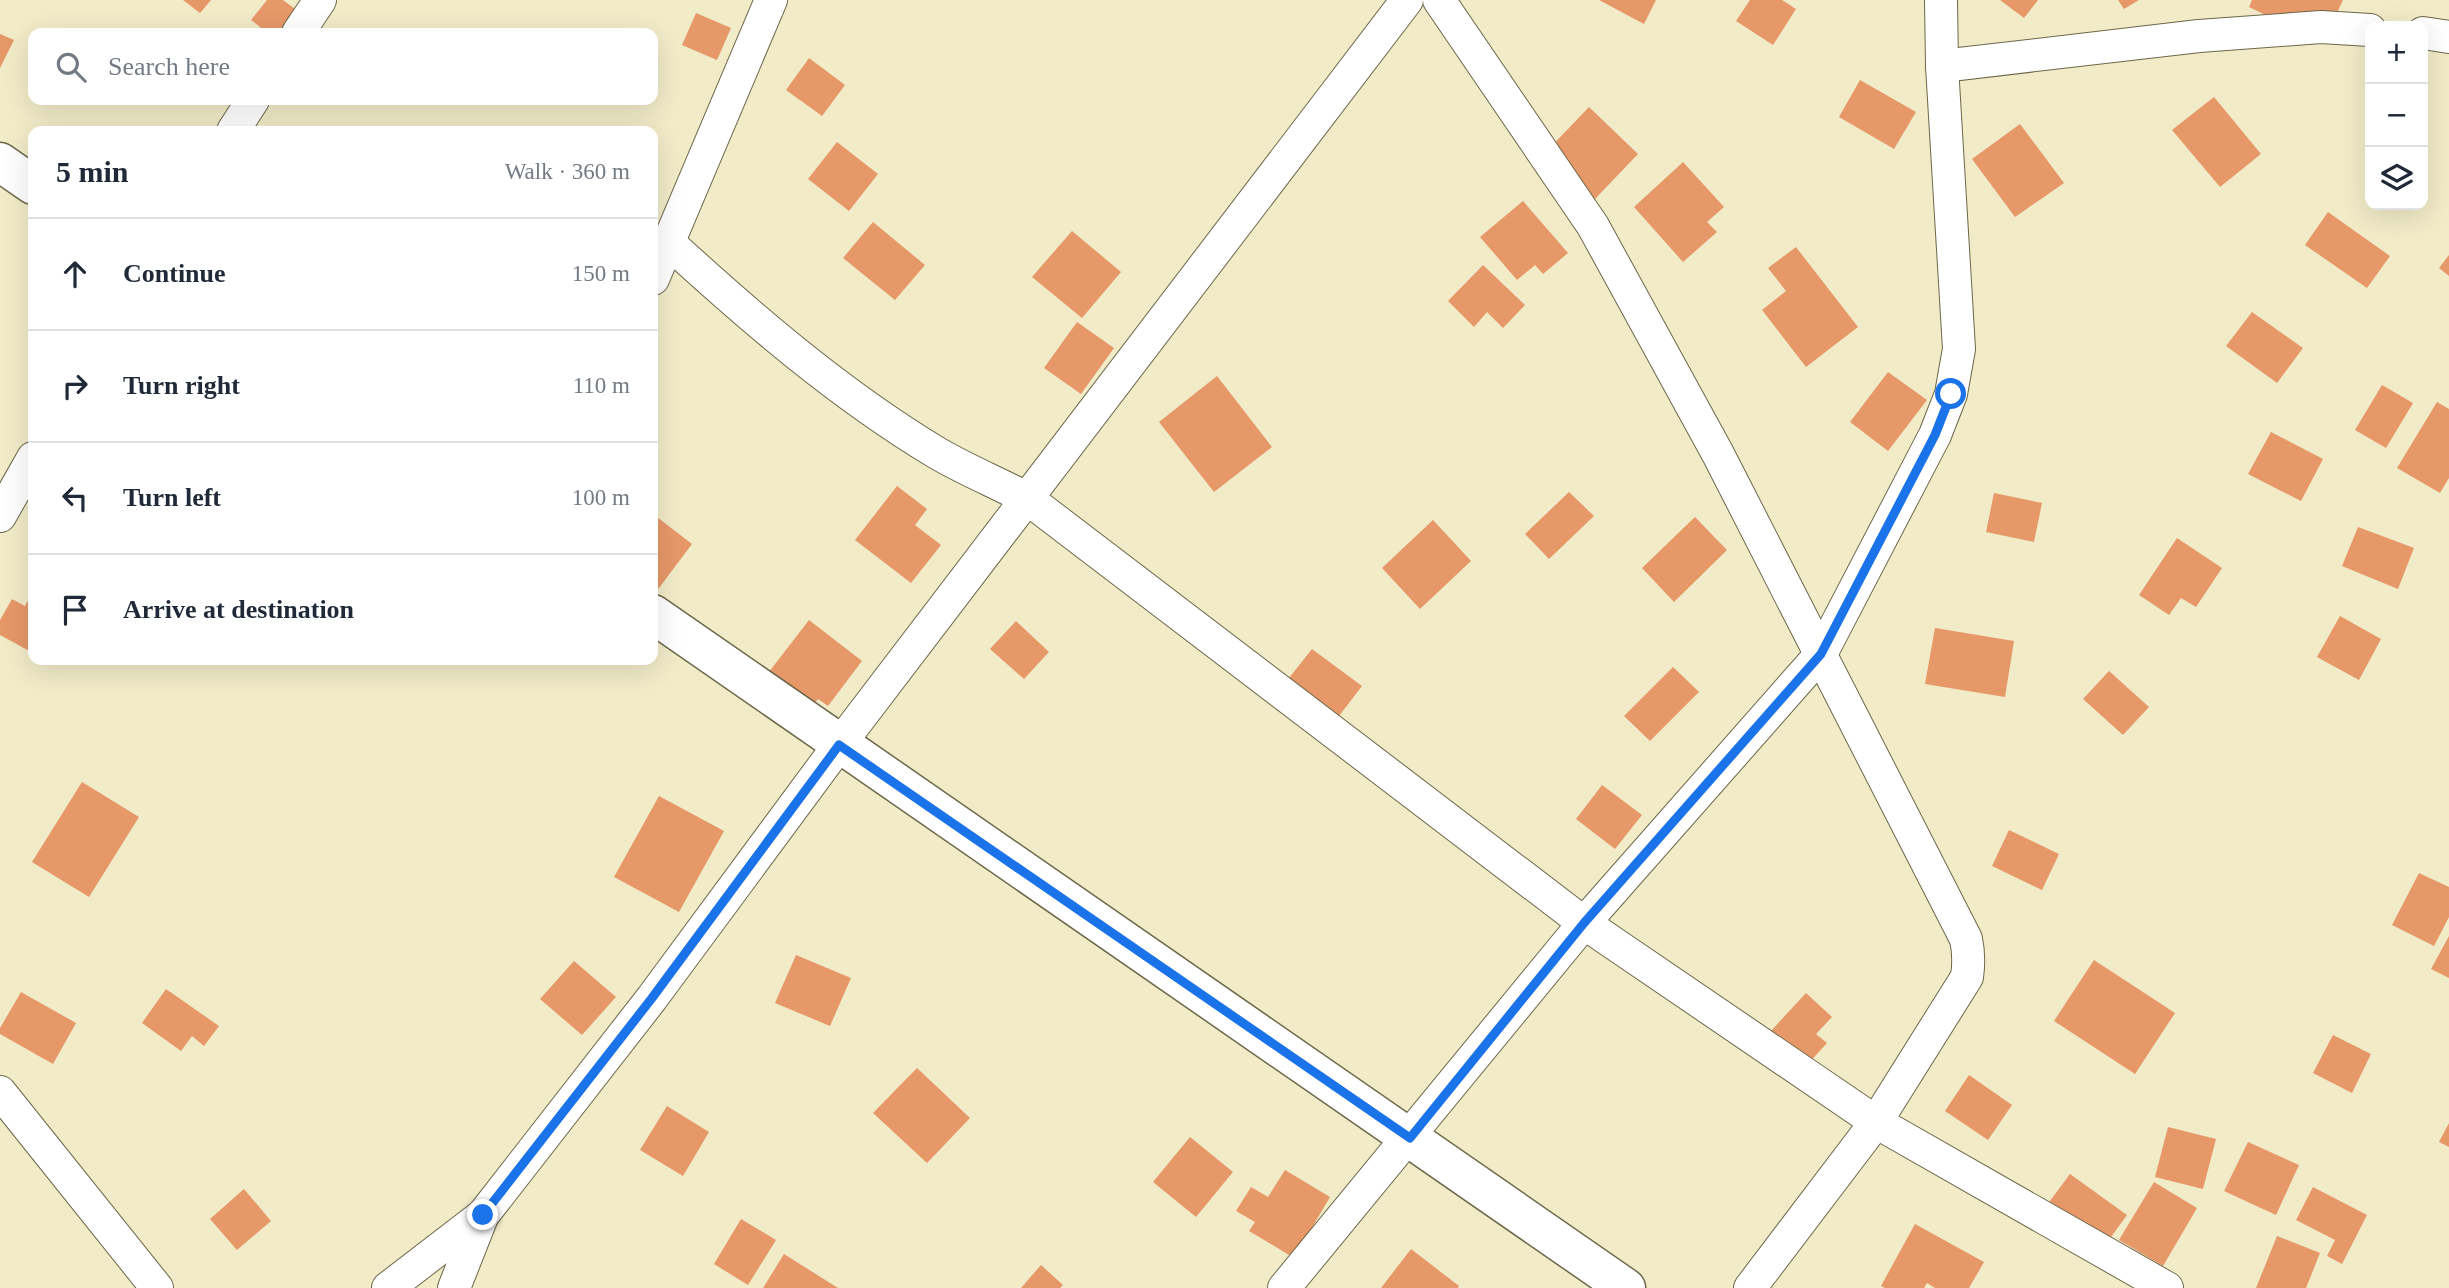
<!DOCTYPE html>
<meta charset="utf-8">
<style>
body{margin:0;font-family:Georgia,serif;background:#f2f2f3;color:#1f2937}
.controls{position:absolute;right:21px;top:21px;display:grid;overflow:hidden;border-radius:14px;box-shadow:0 7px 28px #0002}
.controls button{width:63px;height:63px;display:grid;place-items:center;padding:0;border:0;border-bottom:2px solid #e0e1e3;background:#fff;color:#1f2937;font:35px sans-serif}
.stop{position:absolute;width:21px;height:21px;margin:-16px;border:5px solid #1a73e8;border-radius:50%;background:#fff}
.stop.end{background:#1a73e8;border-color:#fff;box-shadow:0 2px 7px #0008}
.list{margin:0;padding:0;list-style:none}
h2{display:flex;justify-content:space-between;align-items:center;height:91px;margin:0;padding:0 28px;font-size:30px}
h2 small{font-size:23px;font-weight:400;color:#747a83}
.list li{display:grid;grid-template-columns:46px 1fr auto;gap:21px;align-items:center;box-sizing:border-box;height:112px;padding:0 28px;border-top:2px solid #e0e1e3}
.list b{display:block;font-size:26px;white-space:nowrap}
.list em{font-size:23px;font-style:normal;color:#747a83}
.icon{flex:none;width:38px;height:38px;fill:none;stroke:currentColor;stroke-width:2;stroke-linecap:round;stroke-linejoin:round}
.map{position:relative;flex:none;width:2449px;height:1288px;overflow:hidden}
.search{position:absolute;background:#fff;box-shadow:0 7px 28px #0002;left:28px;top:28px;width:630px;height:77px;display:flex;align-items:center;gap:18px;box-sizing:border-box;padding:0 24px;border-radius:14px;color:#747a83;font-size:26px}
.panel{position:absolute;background:#fff;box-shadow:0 7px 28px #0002;left:28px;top:126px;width:630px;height:539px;border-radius:14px}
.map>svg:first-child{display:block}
</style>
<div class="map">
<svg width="2449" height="1288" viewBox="0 0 2449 1288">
<rect width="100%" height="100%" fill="#f1ebc8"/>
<g fill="#e79869">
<polygon points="183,0 211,0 200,13"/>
<polygon points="267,0 283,0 307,18 295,33 268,33 251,20"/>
<polygon points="1599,0 1656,0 1644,24"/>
<polygon points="1750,0 1782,0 1796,9 1773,45 1736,21"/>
<polygon points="2000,0 2038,0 2024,18"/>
<polygon points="2118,0 2139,0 2124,9"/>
<polygon points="2252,0 2343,0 2323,43 2249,7"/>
<polygon points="696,13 731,28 717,60 682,45"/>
<polygon points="0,34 14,40 0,68"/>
<polygon points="809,58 845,85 822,116 786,90"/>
<polygon points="1860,80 1916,112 1894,149 1839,117"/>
<polygon points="2214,97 2261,154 2220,187 2172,130"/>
<polygon points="1589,107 1638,154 1594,200 1545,153"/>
<polygon points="2020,124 2064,183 2015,217 1972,159"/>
<polygon points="837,142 878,174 849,211 808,179"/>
<polygon points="1683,162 1724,207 1707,222 1717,232 1683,262 1634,207"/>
<polygon points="1523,201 1568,253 1543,274 1535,265 1517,280 1480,237"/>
<polygon points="2328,212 2390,256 2367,288 2305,245"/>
<polygon points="873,222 925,265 895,300 843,258"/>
<polygon points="1072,231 1121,272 1082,318 1032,277"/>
<polygon points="1796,247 1858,327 1806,367 1762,310 1786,291 1768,268"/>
<polygon points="2449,255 2449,276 2439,268"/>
<polygon points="1483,265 1525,305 1503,328 1487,312 1474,327 1448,301"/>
<polygon points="2252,312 2303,348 2277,383 2226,346"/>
<polygon points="1077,322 1114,348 1081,394 1044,368"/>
<polygon points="1888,372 1927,400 1888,451 1850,422"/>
<polygon points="1217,376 1272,447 1214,492 1159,422"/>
<polygon points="2382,385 2413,403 2386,448 2355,430"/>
<polygon points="2437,402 2449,409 2449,478 2440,493 2397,468"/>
<polygon points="2271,432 2323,459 2301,501 2248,474"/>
<polygon points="897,486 927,509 915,525 941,545 911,583 855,540"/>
<polygon points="1569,492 1594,516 1549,559 1525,534"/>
<polygon points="1994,493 2042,503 2034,542 1986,532"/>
<polygon points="653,514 692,544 653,596"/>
<polygon points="1695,517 1727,550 1674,602 1642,568"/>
<polygon points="1433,520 1471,561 1420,609 1382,568"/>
<polygon points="2358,527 2414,548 2398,589 2342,566"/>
<polygon points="2177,538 2222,568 2196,607 2181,598 2169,615 2139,595"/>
<polygon points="33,591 33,653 0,635 0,620 12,599 25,606"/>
<polygon points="2340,616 2381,639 2359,680 2317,657"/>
<polygon points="809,620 862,661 828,706 818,699 806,714 762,681"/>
<polygon points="1016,621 1049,652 1024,679 990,649"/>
<polygon points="1935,628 2014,641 2005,697 1925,684"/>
<polygon points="1312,649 1362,686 1339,716 1289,678"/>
<polygon points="1673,667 1699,692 1650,741 1624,716"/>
<polygon points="2109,671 2149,707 2123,735 2083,699"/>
<polygon points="82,782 139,817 89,897 32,862"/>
<polygon points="1602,785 1642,815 1615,849 1576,819"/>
<polygon points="659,796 724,831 679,912 614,877"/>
<polygon points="2009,830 2059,854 2042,890 1992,866"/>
<polygon points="2419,873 2449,887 2449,917 2434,946 2392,925"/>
<polygon points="2449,936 2449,978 2431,969"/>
<polygon points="796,955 851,978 830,1026 775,1003"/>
<polygon points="2094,960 2175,1013 2135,1074 2054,1021"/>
<polygon points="574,961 616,997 582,1035 540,999"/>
<polygon points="166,989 219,1026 204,1046 192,1036 181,1051 142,1023"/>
<polygon points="21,992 76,1023 53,1064 0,1034 0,1028"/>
<polygon points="1806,993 1832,1017 1816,1034 1827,1043 1807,1065 1770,1032"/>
<polygon points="2333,1035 2371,1054 2352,1093 2313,1073"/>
<polygon points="917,1068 970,1118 927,1163 873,1113"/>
<polygon points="1969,1075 2012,1105 1988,1140 1945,1111"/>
<polygon points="667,1106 709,1132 683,1176 640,1150"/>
<polygon points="2449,1123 2449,1147 2439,1142"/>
<polygon points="2168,1127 2216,1139 2203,1189 2155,1177"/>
<polygon points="1190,1137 1233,1172 1196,1217 1153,1182"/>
<polygon points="2248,1142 2299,1165 2276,1215 2224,1191"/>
<polygon points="1285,1170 1330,1197 1294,1258 1249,1231 1255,1222 1236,1211 1251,1187 1268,1197"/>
<polygon points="2070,1174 2127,1215 2095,1259 2038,1217"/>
<polygon points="2154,1182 2197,1208 2163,1266 2119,1240"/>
<polygon points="2313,1187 2367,1215 2342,1264 2327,1256 2335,1240 2296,1220"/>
<polygon points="244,1189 271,1221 237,1250 210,1219"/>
<polygon points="741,1219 776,1240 748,1285 714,1264"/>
<polygon points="1915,1224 1984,1262 1969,1288 1935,1288 1927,1283 1924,1288 1885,1288 1881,1286"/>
<polygon points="2277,1236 2320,1253 2306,1288 2256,1288"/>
<polygon points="1411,1249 1459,1286 1458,1288 1381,1288"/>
<polygon points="784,1254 838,1288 763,1288"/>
<polygon points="1041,1265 1063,1285 1060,1288 1021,1288"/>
</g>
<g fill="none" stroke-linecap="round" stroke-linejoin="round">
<defs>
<g id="minor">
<path d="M1439,0L1593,226L1718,454L1966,939C1969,953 1969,963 1967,977L1876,1122L1750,1288"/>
<polyline points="298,33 320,0"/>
<polyline points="2423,33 2449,37"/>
<polyline points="1942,66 2199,36 2321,27 2370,30"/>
<polyline points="233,131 253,100"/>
<path d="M667,241C751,318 839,394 937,453C966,470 998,483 1028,499L1584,923L1876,1122L2167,1288"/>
<polyline points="653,279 771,0"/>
<polyline points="0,516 33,458"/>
<polyline points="0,1092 157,1288"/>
<polyline points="388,1288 483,1215 652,998 839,745 1407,0"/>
<polyline points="454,1288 482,1217"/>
<polyline points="1284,1288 1584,923 1821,654 1935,435 1951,394 1959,349 1942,66 1941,0"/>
</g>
<g id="tertiary">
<polyline points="0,162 33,185"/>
<polyline points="653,614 1626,1288"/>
</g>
</defs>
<use href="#minor" stroke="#6c6749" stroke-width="34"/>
<use href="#tertiary" stroke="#6c6749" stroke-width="41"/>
<use href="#minor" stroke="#fff" stroke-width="32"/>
<use href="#tertiary" stroke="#fff" stroke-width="38"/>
</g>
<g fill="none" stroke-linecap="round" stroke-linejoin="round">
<polyline stroke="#1a73e8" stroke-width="9" points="483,1215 652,998 839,745 1410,1138 1584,923 1821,654 1935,435 1951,394"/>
</g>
</svg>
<div class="controls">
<button>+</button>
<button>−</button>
<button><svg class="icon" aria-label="layers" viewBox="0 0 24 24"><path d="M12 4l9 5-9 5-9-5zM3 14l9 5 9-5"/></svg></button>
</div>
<div class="stop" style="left:1951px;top:394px"></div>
<div class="stop end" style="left:483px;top:1215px"></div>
<div class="search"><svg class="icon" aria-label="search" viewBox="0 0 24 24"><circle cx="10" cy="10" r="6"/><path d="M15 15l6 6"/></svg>Search here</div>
<section class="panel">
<h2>5 min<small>Walk · 360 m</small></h2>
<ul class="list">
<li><svg class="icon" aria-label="ahead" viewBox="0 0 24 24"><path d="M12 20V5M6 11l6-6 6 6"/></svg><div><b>Continue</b></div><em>150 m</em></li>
<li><svg class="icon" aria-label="right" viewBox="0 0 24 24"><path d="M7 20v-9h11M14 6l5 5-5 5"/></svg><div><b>Turn right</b></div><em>110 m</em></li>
<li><svg class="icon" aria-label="left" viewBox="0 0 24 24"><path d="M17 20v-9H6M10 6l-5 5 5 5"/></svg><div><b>Turn left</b></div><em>100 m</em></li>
<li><svg class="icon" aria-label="arrive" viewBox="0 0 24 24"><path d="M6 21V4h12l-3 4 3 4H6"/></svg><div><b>Arrive at destination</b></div></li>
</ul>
</section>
</div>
